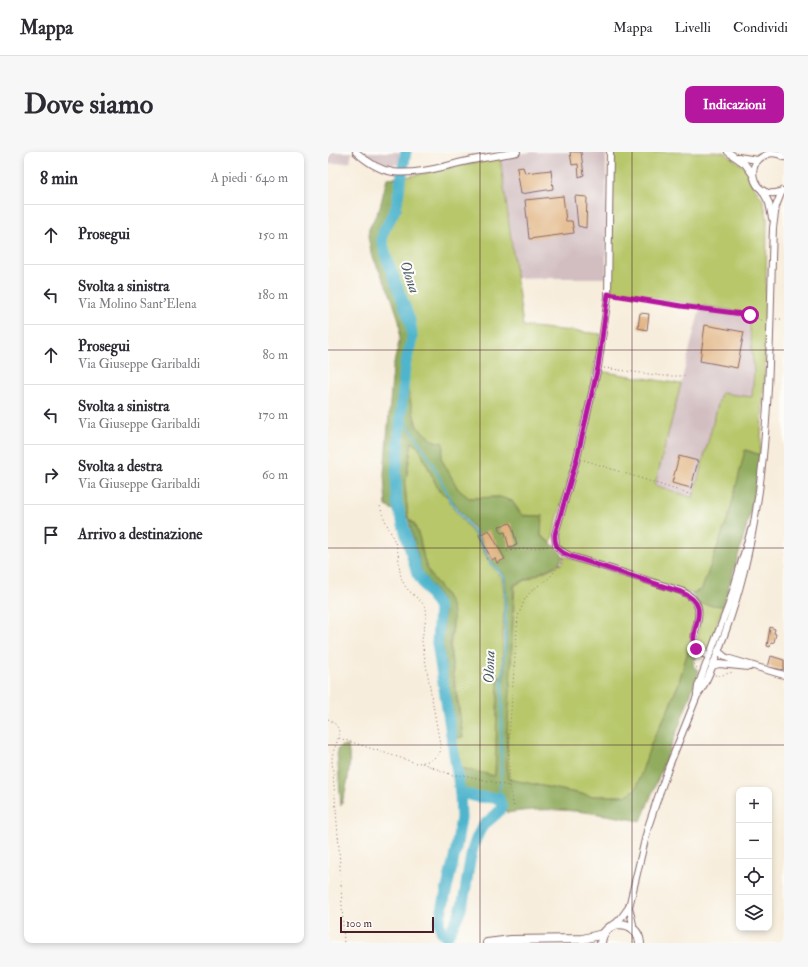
<!DOCTYPE html>
<html lang="it">
<meta charset="utf-8">
<style>
body{margin:0;font-family:"IM FELL Double Pica",serif;background:#f7f7f7;color:#2b2b33}
.controls{position:absolute;right:12px;bottom:12px;display:grid;overflow:hidden;border-radius:8px;box-shadow:0 2px 6px #0003}
.controls button{width:36px;height:36px;display:grid;place-items:center;padding:0;border:0;border-bottom:1px solid #e1e1e2;background:#fff;color:#2b2b33;font:20px sans-serif}
.scale{position:absolute;left:12px;bottom:10px;width:94px;box-sizing:border-box;padding-left:4px;border:2px solid #4a1f2b;border-top:0;font-size:11px;line-height:14px;white-space:nowrap;color:#4a1f2b;-webkit-text-stroke:3px #fdfcf7;paint-order:stroke}
.stop{position:absolute;width:12px;height:12px;margin:-9px;border:3px solid #b5179e;border-radius:50%;background:#fff}
.stop.end{background:#b5179e;border-color:#fff;box-shadow:0 1px 4px #0008}
.list{margin:0;padding:0;list-style:none}
h2{display:flex;justify-content:space-between;align-items:center;height:52px;margin:0;padding:0 16px;font-size:17px}
h2 small{font-size:13px;font-weight:400;color:#7c7c81}
.list li{display:grid;grid-template-columns:26px 1fr auto;gap:12px;align-items:center;box-sizing:border-box;height:60px;padding:0 16px;border-top:1px solid #e1e1e2}
.list b{display:block;font-size:15px;white-space:nowrap}
.list p{margin:0;font-size:13px;white-space:nowrap;color:#7c7c81}
.list em{font-size:13px;font-style:normal;color:#7c7c81}
.icon{flex:none;width:22px;height:22px;fill:none;stroke:currentColor;stroke-width:2;stroke-linecap:round;stroke-linejoin:round}
.map{position:relative;flex:none;width:456px;height:791px;overflow:hidden;border-radius:8px}
header{display:flex;align-items:center;gap:24px;box-sizing:border-box;height:56px;padding:0 20px;background:#fff;border-bottom:1px solid #e1e1e2}
header strong{font-size:19px}
nav{display:flex;gap:22px;margin-inline-start:auto;font-size:14px}
.intro{display:flex;align-items:center;justify-content:space-between;box-sizing:border-box;height:96px;padding:0 24px}
h1{margin:0;font-size:28px}
.button{padding:10px 18px;border-radius:8px;background:#b5179e;color:#fff;font-size:14px;font-weight:700}
main{display:flex;gap:24px;padding:0 24px}
aside{flex:1;background:#fff;border-radius:8px;box-shadow:0 2px 6px #0003}
.map>svg:first-child{display:block}
</style>
<header>
<strong>Mappa</strong>
<nav><a>Mappa</a><a>Livelli</a><a>Condividi</a></nav>
</header>
<div class="intro"><h1>Dove siamo</h1><a class="button">Indicazioni</a></div>
<main>
<aside>
<h2>8 min<small>A piedi · 640 m</small></h2>
<ul class="list">
<li><svg class="icon" aria-label="ahead" viewBox="0 0 24 24"><path d="M12 20V5M6 11l6-6 6 6"/></svg><div><b>Prosegui</b></div><em>150 m</em></li>
<li><svg class="icon" aria-label="left" viewBox="0 0 24 24"><path d="M17 20v-9H6M10 6l-5 5 5 5"/></svg><div><b>Svolta a sinistra</b><p>Via Molino Sant'Elena</p></div><em>180 m</em></li>
<li><svg class="icon" aria-label="ahead" viewBox="0 0 24 24"><path d="M12 20V5M6 11l6-6 6 6"/></svg><div><b>Prosegui</b><p>Via Giuseppe Garibaldi</p></div><em>80 m</em></li>
<li><svg class="icon" aria-label="left" viewBox="0 0 24 24"><path d="M17 20v-9H6M10 6l-5 5 5 5"/></svg><div><b>Svolta a sinistra</b><p>Via Giuseppe Garibaldi</p></div><em>170 m</em></li>
<li><svg class="icon" aria-label="right" viewBox="0 0 24 24"><path d="M7 20v-9h11M14 6l5 5-5 5"/></svg><div><b>Svolta a destra</b><p>Via Giuseppe Garibaldi</p></div><em>60 m</em></li>
<li><svg class="icon" aria-label="arrive" viewBox="0 0 24 24"><path d="M6 21V4h12l-3 4 3 4H6"/></svg><div><b>Arrivo a destinazione</b></div></li>
</ul>
</aside>
<div class="map">
<svg width="456" height="791" viewBox="0 0 456 791">
<rect width="100%" height="100%" fill="#fdfcf7"/>
<filter id="ink" filterUnits="userSpaceOnUse"><feTurbulence type="fractalNoise" baseFrequency=".025" numOctaves="2"/><feDisplacementMap in="SourceGraphic" scale="8" xChannelSelector="R" yChannelSelector="G"/><feConvolveMatrix kernelMatrix="1 2 1 2 8 2 1 2 1" color-interpolation-filters="sRGB"/></filter>
<filter id="wash" filterUnits="userSpaceOnUse"><feTurbulence type="fractalNoise" baseFrequency=".012" numOctaves="4" result="noise"/><feDisplacementMap in="SourceGraphic" scale="16" xChannelSelector="R" yChannelSelector="G"/><feGaussianBlur stdDeviation="0.9" result="paint"/><feColorMatrix in="noise" values="0 0 0 0 0 0 0 0 0 0 0 0 0 0 0 0 0 1.4 0 .05"/><feComposite in="paint" operator="in"/></filter>
<g filter="url(#wash)">
<rect width="100%" height="100%" fill="#f7eddc"/>
<g fill="#d2bec1">
<polygon points="0,0 24,0 24,1 22,10 0,12"/>
<polygon points="37,0 77,0 74,13 60,12 42,4"/>
<polygon points="202,0 278,0 278,126 189,126 172,5"/>
<polygon points="373,153 420,161 420,172 426,220 424,245 386,268 365,346 327,333"/>
</g>
<g fill="#b7c76a" stroke="#80734a">
<path d="M285,0H395L417,15L421,21L423,30L435,48L439,65L437,217L432,303L418,298L401,363L374,437L364,442L240,401C231,394 230,392 230,380L271,219L353,232L327,333L365,346L393,241L424,245L426,220L420,161L283,139Z"/>
<polygon points="172,5 195,174 273,182 261,242 244,313 223,391 213,384 212,364 194,363 184,349 172,345 141,346 130,337 112,306 116,295 106,289 89,275 77,234 81,214 87,188 86,167 70,128 58,89 58,85 73,57 78,25"/>
<polygon points="84,289 91,296 111,339 119,344 126,357 145,381 162,411 174,426 176,442 174,521 173,527 171,523 167,624 133,616 128,586 135,584 122,495 125,475 119,445 101,421 97,413 92,389 86,371 80,366 77,334"/>
<polygon points="236,404 357,444 364,450 367,454 368,465 362,492 350,533 340,558 323,592 308,638 297,644 263,644 180,627 179,583 187,433 235,411"/>
<path d="M371,452L395,454L380,499L372,496L369,493C369,477 375,469 371,452Z"/>
</g>
<g fill="#91ac5e" stroke="#6e6644">
<path d="M72,25C70,36 69,49 65,59C60,71 50,79 50,93L79,167L81,186L75,212L74,225L80,239L89,275L106,289L114,290L116,295L113,306L130,337L141,346L172,345L184,349L191,360L196,364H212L214,363L213,384L225,393L235,403L232,411L186,433L182,541L179,583L180,627L263,644H297L308,637L323,592L340,558L350,533L362,492L369,501L365,514L371,519L351,574L313,669C267,661 226,653 179,661L176,646L168,643H153L134,638L133,616L167,624L170,523L175,529L176,521L178,442L177,425L164,410L147,378L128,354L124,347L111,339L91,296L84,290L77,334L80,366C94,378 92,397 98,413C104,431 122,441 125,461C127,473 121,485 122,497C125,526 130,556 135,585L128,586L114,490L116,460L112,446L94,421L80,366L58,354L56,322L65,215L71,190L72,178L71,168L63,144L44,103L40,85L41,77L52,55L59,26Z"/>
<path d="M417,298L432,303C427,354 410,404 395,454L371,452L364,442L374,437L401,363Z"/>
<path d="M13,594H20C24,615 19,634 13,654L9,598Z"/>
</g>
<g fill="none" stroke-linecap="round" stroke-linejoin="round">
<polyline stroke="#4fb5cd" stroke-width="2" points="73,262 103,309 126,354 146,380 163,410 176,425 177,442 177,493 174,529 173,624 171,646"/>
<g stroke="#4fb5cd" stroke-width="11">
<polyline points="78,0 68,56 55,81 54,88 59,107 82,168 84,181 84,187 77,214 73,262 68,324 69,351 89,422 111,456 109,491 132,640 133,666 128,697 111,771 113,779 119,785 118,791"/>
<path d="M119,785C124,776 129,767 133,757C141,732 139,700 153,677C158,668 170,664 174,655L171,646L149,645L132,640"/>
</g>
</g>
<g id="blocks">
<g fill="#e1b381">
<polygon points="242,0 253,0 256,23 251,25 250,12 244,13"/>
<polygon points="195,15 197,21 223,18 225,37 193,42 189,16"/>
<polygon points="235,44 238,69 244,69 246,81 201,87 197,48"/>
<polygon points="247,44 259,45 258,76 250,74"/>
<polygon points="312,161 321,162 319,178 310,176"/>
<polygon points="377,173 416,180 409,216 372,209"/>
<polygon points="351,304 370,309 363,336 344,331"/>
<polygon points="183,371 189,393 181,395 177,380 173,381 171,374"/>
<polygon points="161,378 177,407 169,411 167,406 164,408 151,383"/>
<polygon points="442,475 447,477 446,481 448,482 446,490 443,491 442,495 439,494"/>
<polygon points="443,504 456,508 456,518 440,515"/>
</g>
</g>
</g>
<g filter="url(#ink)">
<use href="#blocks" fill-opacity="0" stroke="#876769" stroke-width="1"/>
<g fill="none" stroke-linecap="round" stroke-linejoin="round">
<defs>
<g id="minor">
<path d="M28,0C38,9 51,18 65,20C92,23 119,13 144,8C159,5 174,3 189,0"/>
<path d="M282,0L280,145L270,215L249,306L227,382L228,394L233,399L242,404L353,439C394,457 346,489 378,503"/>
<polyline points="400,0 417,12 425,23"/>
<polyline points="410,5 430,8"/>
<polyline points="434,38 441,51 444,66"/>
<path d="M454,39C428,51 413,12 438,3C444,0 450,1 456,5"/>
<polyline points="390,499 397,505 402,507 456,523"/>
<polyline points="384,514 391,512 421,515"/>
<polyline points="369,542 370,534 374,523 401,452 423,378"/>
<polyline points="301,755 306,777"/>
<path d="M286,773L293,766L301,755L320,675L328,651L341,614L369,544C382,525 389,502 397,481C445,351 440,212 445,76L448,54L454,39"/>
</g>
<g id="major">
<polyline points="159,791 183,788 255,787 275,782"/>
<path d="M273,791C275,766 310,766 312,791"/>
</g>
</defs>
<use href="#minor" stroke="#876769" stroke-width="8"/>
<use href="#major" stroke="#876769" stroke-width="10"/>
<g stroke="#876769" stroke-width="1" stroke-dasharray="1 3" stroke-linecap="butt">
<polyline points="287,143 353,154 422,163 435,169"/>
<polyline points="448,167 456,167"/>
<polyline points="276,216 336,224 357,224"/>
<polyline points="256,308 364,343"/>
<polyline points="179,399 222,394"/>
<polyline points="158,407 162,405"/>
<polyline points="368,504 366,512 369,516"/>
<polyline points="387,523 391,524 405,520"/>
<path d="M0,567C22,579 4,592 4,608L11,696L16,791"/>
<path d="M11,586L88,611C97,611 109,607 113,598L94,490C94,481 100,463 98,457C94,447 81,442 76,432C70,421 72,408 69,396C64,381 56,369 52,354"/>
<polyline points="94,611 124,623 136,623 181,634"/>
<polyline points="186,654 181,634 181,585 190,464 197,447 203,439 221,426 232,413 234,406"/>
</g>
<use href="#minor" stroke="#fff" stroke-width="6"/>
<use href="#major" stroke="#fff" stroke-width="8"/>
</g>
</g>
<g fill="none" stroke-linecap="round" stroke-linejoin="round" filter="url(#ink)">
<path stroke="#b5179e" stroke-width="5" d="M368,497C358,476 388,455 353,440L242,404C231,400 226,394 227,382L249,306L270,215L280,142L353,154L422,163"/>
</g>
<path fill="none" stroke="#4a1f2b" stroke-width="1" stroke-opacity="0.55" d="M152,0V791M304,0V791M0,198H456M0,396H456M0,593H456"/>
<g text-anchor="middle" stroke-width="4" stroke-linejoin="round" paint-order="stroke">
<g font-size="15" font-style="italic" fill="#4c5b6c" stroke="#fdfcf7">
<text transform="translate(82 125) rotate(71)" y="5">Olona</text>
<text transform="translate(161 515) rotate(-88)" y="5">Olona</text>
</g>
</g>
</svg>
<div class="controls">
<button>+</button>
<button>−</button>
<button><svg class="icon" aria-label="locate" viewBox="0 0 24 24"><circle cx="12" cy="12" r="6"/><path d="M12 2v4M12 18v4M2 12h4M18 12h4"/></svg></button>
<button><svg class="icon" aria-label="layers" viewBox="0 0 24 24"><path d="M12 4l9 5-9 5-9-5zM3 14l9 5 9-5"/></svg></button>
</div>
<div class="scale">100 m</div>
<div class="stop" style="left:422px;top:163px"></div>
<div class="stop end" style="left:368px;top:497px"></div>
</div>
</main>
